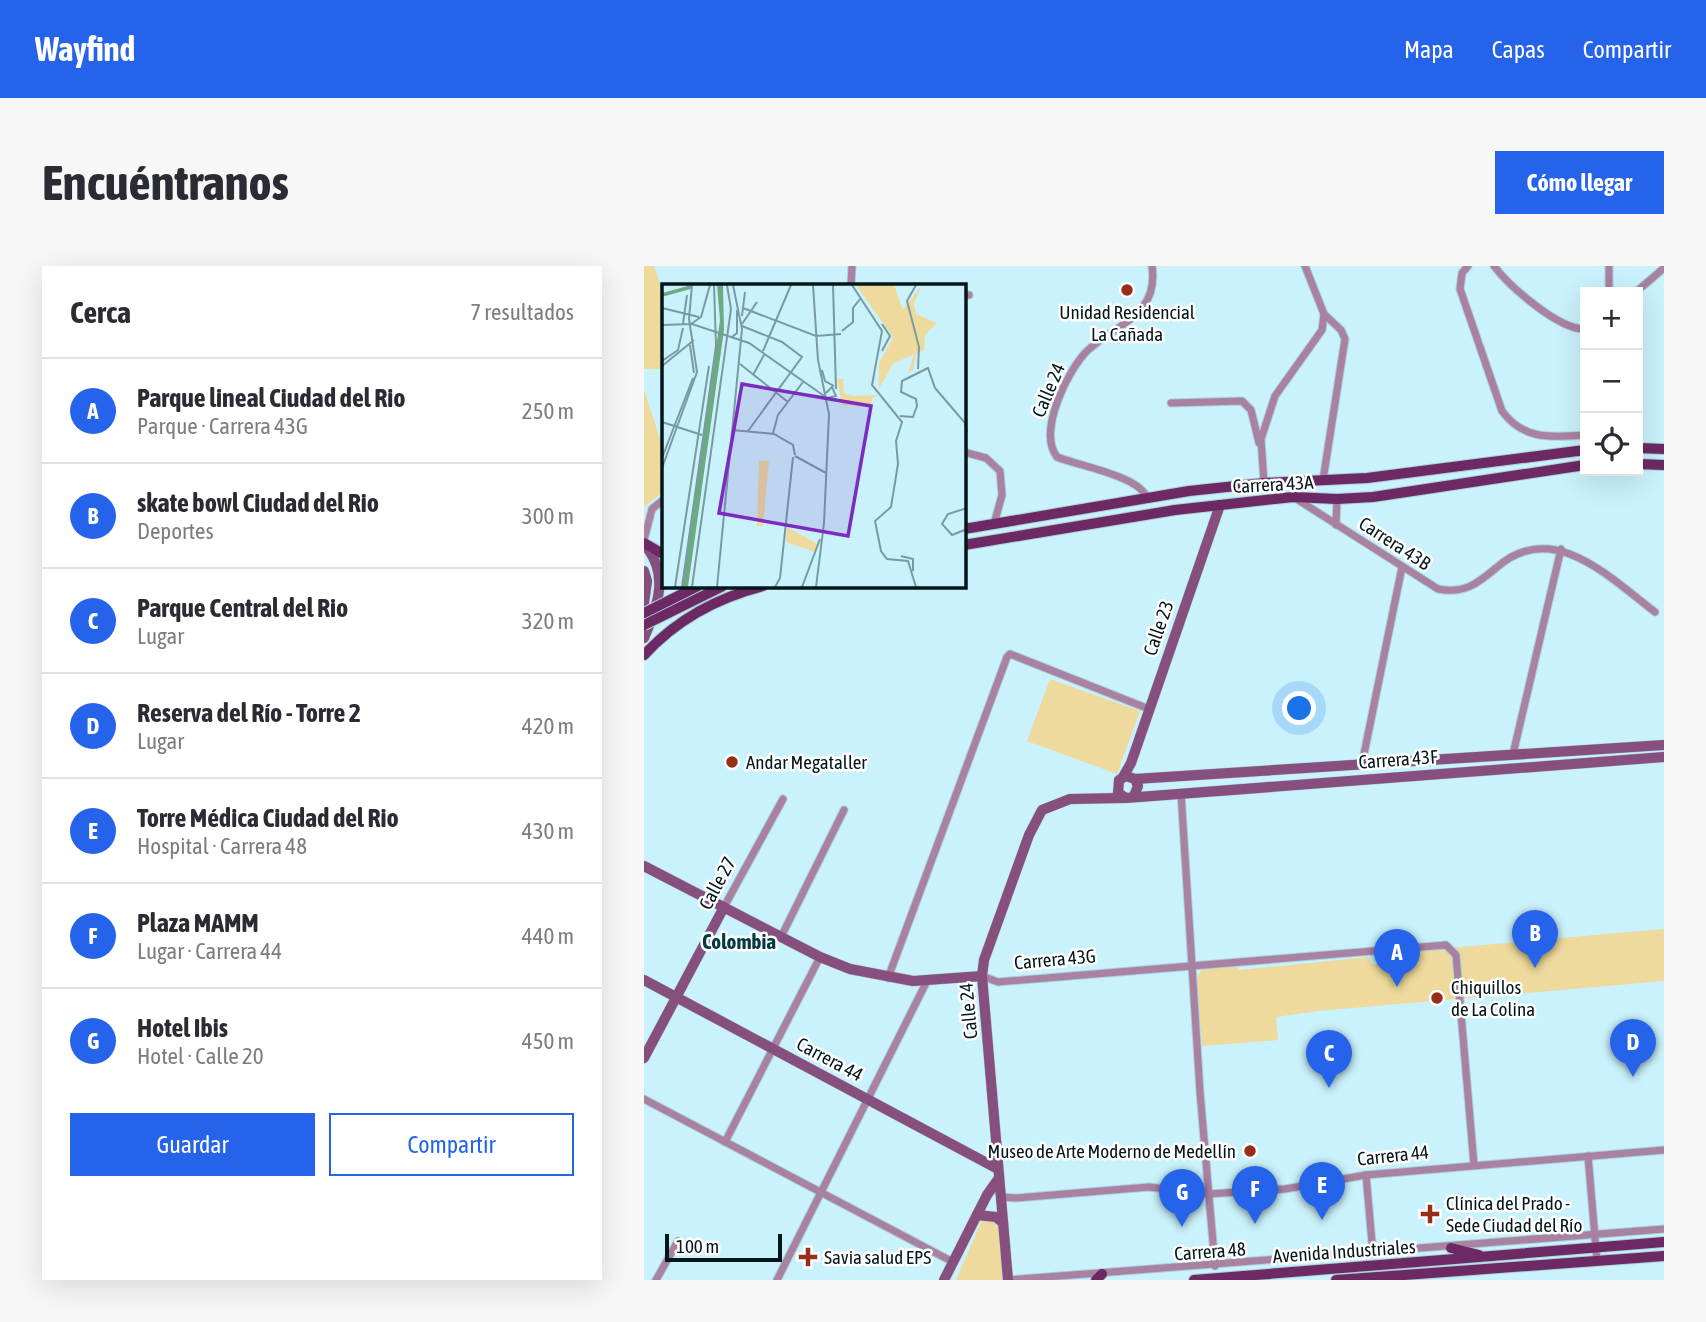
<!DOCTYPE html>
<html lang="es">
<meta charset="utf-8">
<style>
body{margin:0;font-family:"Asap Condensed",sans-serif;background:#f7f7f7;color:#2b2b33}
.controls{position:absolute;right:21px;top:21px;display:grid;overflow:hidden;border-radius:0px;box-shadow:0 7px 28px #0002}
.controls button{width:63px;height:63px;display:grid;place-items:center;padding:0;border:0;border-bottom:2px solid #e1e1e2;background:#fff;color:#2b2b33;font:35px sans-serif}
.scale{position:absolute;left:21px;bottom:18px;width:117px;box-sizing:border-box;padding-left:7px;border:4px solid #03161a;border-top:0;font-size:19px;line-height:24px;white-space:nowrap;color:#03161a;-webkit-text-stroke:5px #fff;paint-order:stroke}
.you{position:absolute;left:656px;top:443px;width:24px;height:24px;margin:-18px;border:5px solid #fff;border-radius:50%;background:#1a73e8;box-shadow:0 0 0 10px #1a73e833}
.badge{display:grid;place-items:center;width:46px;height:46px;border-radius:50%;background:#2563eb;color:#fff;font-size:23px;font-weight:700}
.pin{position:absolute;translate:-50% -58px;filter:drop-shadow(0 2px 4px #0008)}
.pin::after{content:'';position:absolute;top:37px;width:24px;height:21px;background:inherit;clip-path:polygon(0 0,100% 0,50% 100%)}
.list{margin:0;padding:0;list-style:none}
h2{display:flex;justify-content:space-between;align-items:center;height:91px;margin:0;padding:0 28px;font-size:30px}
h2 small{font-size:23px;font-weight:400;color:#7c7c81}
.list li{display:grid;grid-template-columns:46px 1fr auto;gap:21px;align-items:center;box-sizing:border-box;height:105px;padding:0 28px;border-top:2px solid #e1e1e2}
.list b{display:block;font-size:26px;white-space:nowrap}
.list p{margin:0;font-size:23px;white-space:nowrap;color:#7c7c81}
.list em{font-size:23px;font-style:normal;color:#7c7c81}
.actions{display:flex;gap:14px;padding:21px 28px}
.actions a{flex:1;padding:16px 0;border:2px solid #2563eb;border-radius:0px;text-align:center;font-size:24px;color:#2563eb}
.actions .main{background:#2563eb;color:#fff}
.icon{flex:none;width:38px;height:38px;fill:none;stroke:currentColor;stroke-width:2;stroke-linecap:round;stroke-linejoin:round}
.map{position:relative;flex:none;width:1020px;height:1014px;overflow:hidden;border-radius:0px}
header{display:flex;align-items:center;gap:42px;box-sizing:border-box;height:98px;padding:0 35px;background:#2563eb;color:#fff}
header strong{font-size:33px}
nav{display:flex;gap:38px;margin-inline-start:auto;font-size:24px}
.intro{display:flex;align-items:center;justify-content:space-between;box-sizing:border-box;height:168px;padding:0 42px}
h1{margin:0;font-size:49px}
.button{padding:18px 32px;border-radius:0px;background:#2563eb;color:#fff;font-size:24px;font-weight:700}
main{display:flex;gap:42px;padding:0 42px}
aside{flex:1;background:#fff;border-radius:0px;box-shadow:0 7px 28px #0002}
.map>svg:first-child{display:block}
</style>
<header>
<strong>Wayfind</strong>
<nav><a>Mapa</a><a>Capas</a><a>Compartir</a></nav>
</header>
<div class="intro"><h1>Encuéntranos</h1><a class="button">Cómo llegar</a></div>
<main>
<aside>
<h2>Cerca<small>7 resultados</small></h2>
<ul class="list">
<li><span class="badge">A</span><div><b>Parque lineal Ciudad del Rio</b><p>Parque · Carrera 43G</p></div><em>250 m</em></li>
<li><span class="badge">B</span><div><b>skate bowl Ciudad del Rio</b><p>Deportes</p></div><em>300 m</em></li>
<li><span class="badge">C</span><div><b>Parque Central del Rio</b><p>Lugar</p></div><em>320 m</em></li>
<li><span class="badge">D</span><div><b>Reserva del Río - Torre 2</b><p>Lugar</p></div><em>420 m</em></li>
<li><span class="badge">E</span><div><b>Torre Médica Ciudad del Rio</b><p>Hospital · Carrera 48</p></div><em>430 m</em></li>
<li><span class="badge">F</span><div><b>Plaza MAMM</b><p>Lugar · Carrera 44</p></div><em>440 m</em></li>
<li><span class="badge">G</span><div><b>Hotel Ibis</b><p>Hotel · Calle 20</p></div><em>450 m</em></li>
</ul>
<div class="actions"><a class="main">Guardar</a><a>Compartir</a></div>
</aside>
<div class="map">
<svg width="1020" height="1014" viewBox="0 0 1020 1014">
<rect width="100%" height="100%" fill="#caf2fc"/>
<g fill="#edda9c">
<polygon points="0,0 10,0 19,26 19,103 0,103"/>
<polygon points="0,124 19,182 19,226 0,241"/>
<polygon points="406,413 496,445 473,508 383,475"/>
<polygon points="1020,663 1020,715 674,745 632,751 634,774 558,780 553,710 558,704 592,701 595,704 724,691 728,698 757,695 759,686"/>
<polygon points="339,952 357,960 362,1014 312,1014"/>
</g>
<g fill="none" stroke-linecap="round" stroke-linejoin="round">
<defs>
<g id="street">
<path d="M824,0L818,7L816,23L858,145C880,175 908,171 941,169"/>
<path d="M850,0C865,20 915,64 941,63"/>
<polyline points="965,0 965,26"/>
<polyline points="207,19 208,0"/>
<polyline points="992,26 1020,2"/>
<polyline points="320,29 325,29"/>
<polyline points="527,137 598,135 607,144 615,177"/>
<polyline points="320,186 342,192 356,205 358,229 350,258"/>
<polyline points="679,214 701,73 697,64 680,48"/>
<polyline points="620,217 617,173 631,130 678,64 680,48 661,0"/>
<path d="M503,232C496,210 435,200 413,191C393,166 424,103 444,84C474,57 515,49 508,0"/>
<path d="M651,232L794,323C820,328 833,318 852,302C908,252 965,311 1011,346"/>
<polyline points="692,259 693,233"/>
<polyline points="0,274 8,243 19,234"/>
<polyline points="869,488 917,283"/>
<polyline points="718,498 758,301"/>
<polyline points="537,527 556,826 571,1000"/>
<polyline points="80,641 139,533"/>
<polyline points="137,671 200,544"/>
<polyline points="338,710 354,716 802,679 812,689 830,899"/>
<polyline points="244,712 363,391 366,388 505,443"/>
<polyline points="0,833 309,996"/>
<polyline points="81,876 176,691"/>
<polyline points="944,890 953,995"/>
<polyline points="722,909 729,988"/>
<polyline points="357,931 372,932 505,921 565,928 641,923 722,909 1020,884"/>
<polyline points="12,1014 34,975"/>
<polyline points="133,1014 283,715"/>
<polyline points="364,1014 1020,963"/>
</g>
<g id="secondary">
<polyline points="0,305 3,315 0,337"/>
<path d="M0,372C14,340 26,307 0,278"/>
<polyline points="479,511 487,497 576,239"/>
<polyline points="491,513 1020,479"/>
<polyline points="490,530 494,520 491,513 482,510 475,514 474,527 482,532 1020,491"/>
<polyline points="0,600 176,691 206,703 269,715 338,710"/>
<polyline points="0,714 354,903"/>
<polyline points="0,792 80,641"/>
<polyline points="333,949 352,951 359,957"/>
<polyline points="300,1014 343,929 355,912"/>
<polyline points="364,1014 338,710 340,694 385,569 398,544 426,533 479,532"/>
</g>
<g id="primary">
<polyline points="994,182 1020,183"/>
<polyline points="994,198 1020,199"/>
<polyline points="320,263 545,225 620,217 723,212 941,184"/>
<polyline points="0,277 19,288"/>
<polyline points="320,279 531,244 649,231 693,233 729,231 941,199"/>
<path d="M0,389C33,353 72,332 119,320"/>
<polyline points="807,982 835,989"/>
<polyline points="452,1014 458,1008"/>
<polyline points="550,1014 1020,976"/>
<polyline points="692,1014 1020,990"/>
</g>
</defs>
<use href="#street" stroke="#aacfd8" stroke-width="9"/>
<use href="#secondary" stroke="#aacfd8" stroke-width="11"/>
<use href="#primary" stroke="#aacfd8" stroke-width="12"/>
<use href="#street" stroke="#a982a1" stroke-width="7"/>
<use href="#secondary" stroke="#874f7d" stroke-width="10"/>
<use href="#primary" stroke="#6d2963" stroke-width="10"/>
<defs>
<g id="primary-bridge">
<polyline points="0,347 54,320"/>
<polyline points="0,359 79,320"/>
</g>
</defs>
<use href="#primary-bridge" stroke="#aacfd8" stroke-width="12" stroke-linecap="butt"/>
<use href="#primary-bridge" stroke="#6d2963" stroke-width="10"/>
</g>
<g fill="#972e18" stroke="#fff" stroke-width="2.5">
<circle cx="483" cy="24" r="7"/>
<circle cx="88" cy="496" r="7"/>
<circle cx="793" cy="732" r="7"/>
<circle cx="606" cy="885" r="7"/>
<path d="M782.5 937.5h7v7h7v7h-7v7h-7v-7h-7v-7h7z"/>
<path d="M160.5 980.5h7v7h7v7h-7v7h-7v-7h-7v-7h7z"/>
</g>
<g text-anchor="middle" stroke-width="5" stroke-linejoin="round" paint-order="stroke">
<g font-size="19" fill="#03161a" stroke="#fff" text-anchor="start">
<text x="483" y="53" text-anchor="middle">Unidad Residencial<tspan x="483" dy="22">La Cañada</tspan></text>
<text x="102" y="503">Andar Megataller</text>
<text x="807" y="728">Chiquillos<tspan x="807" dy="22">de La Colina</tspan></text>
<text x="592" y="892" text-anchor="end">Museo de Arte Moderno de Medellín</text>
<text x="802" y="944">Clínica del Prado -<tspan x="802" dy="22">Sede Ciudad del Río</tspan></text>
<text x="180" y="998">Savia salud EPS</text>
</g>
<g font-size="19" fill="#03161a" stroke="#fff">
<text transform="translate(404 124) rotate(-67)" y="7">Calle 24</text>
<text transform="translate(629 218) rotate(-3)" y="7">Carrera 43A</text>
<text transform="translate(751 277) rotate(33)" y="7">Carrera 43B</text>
<text transform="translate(514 362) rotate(-71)" y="7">Calle 23</text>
<text transform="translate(754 493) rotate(-4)" y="7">Carrera 43F</text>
<text transform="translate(73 617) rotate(-62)" y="7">Calle 27</text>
<text transform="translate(411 693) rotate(-5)" y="7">Carrera 43G</text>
<text transform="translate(324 745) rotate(-95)" y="7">Calle 24</text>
<text transform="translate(186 793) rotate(28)" y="7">Carrera 44</text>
<text transform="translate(749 889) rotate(-6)" y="7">Carrera 44</text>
<text transform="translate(566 985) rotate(-4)" y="7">Carrera 48</text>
<text transform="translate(700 985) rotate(-4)" y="7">Avenida Industriales</text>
</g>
<g font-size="21" font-weight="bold" fill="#023943" stroke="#fff">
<text x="95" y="683">Colombia</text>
</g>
</g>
<g transform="translate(18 18)">
<rect width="304" height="304" fill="#caf2fc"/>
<path d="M194,1H232L241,26L259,2L252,20L254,30L275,39L263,51L262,66L254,70L251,86L246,89L252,70L231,80L217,105V79L231,53ZM175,95H181L182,109L191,112L217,111L210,114L209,123L180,121ZM97,176L107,177L101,242H95ZM125,243L156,260L153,268L124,258Z" fill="#edda9c"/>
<path d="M55,1H61L62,46L26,303H20L58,36Z" fill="#6fa981"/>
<path fill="none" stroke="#6fa981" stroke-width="3.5" d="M0,11L29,3"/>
<path fill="none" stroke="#7a9aa2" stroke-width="2" d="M151,1L156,76L167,130L162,239L154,303M171,1L174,105M190,1L220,47L210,101L240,138L234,157L236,180L229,223L213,237L219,267L225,275L246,277L254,303M254,1L245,17L257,63L256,85M0,24L37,33M81,24L154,52L179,50M80,32L83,8M21,40L25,11M29,40L39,33L48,1M80,40L95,18M0,41L30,40L87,59L165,114L174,112L170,103L164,109M80,42L120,58L140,73L86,147M180,47L191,38V24L198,15M70,53L75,49V26M28,61L32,89M101,67L129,1M220,67L228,52L220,40M0,77L16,66L21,44M78,80L126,118M0,82L32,56M160,86L163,97L172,102M91,91L102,71M238,132L251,133L255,122L254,115L239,108L240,97L266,84L273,104L303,139L305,148M0,138L40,151M70,146L112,150L131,161L133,171M111,149L116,131L141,98M133,172L164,189M0,174L31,94M0,184L35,88L27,35L30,1M305,224L286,230L280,240L290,251L305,245M239,272L251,275V287M13,303L47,82M20,303L54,62L52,1M30,303L69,25L65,1M55,303L80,45L71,1M113,303L118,294L131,173M140,303L158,255"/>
<path fill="#7b2cbf" fill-opacity="0.15" stroke="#7b2cbf" stroke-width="3.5" d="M80,100L209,122L186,252L57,229Z"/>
<rect width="304" height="304" fill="none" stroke="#03161a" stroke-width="3.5"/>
</g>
</svg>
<div class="controls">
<button>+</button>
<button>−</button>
<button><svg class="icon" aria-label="locate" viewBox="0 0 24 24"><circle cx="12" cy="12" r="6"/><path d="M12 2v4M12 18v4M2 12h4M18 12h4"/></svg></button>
</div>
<div class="scale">100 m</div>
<div class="you"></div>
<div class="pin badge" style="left:753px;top:721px">A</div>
<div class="pin badge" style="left:891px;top:702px">B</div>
<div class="pin badge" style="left:685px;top:822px">C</div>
<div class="pin badge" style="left:989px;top:811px">D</div>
<div class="pin badge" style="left:678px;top:954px">E</div>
<div class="pin badge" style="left:611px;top:958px">F</div>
<div class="pin badge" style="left:538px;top:961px">G</div>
</div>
</main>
